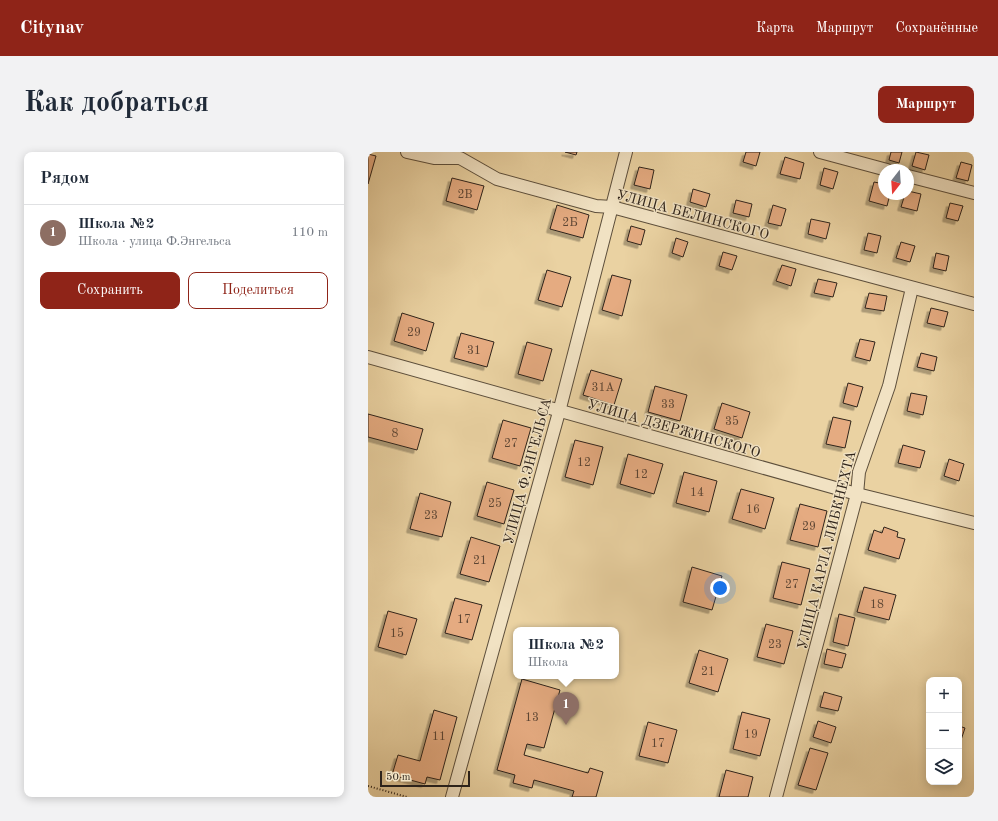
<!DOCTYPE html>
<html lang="ru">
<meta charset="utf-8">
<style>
body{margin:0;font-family:"Old Standard TT",serif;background:#f2f2f3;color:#1f2937}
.controls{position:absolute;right:12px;bottom:12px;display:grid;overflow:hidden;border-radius:8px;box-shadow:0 2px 10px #0003}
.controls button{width:36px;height:36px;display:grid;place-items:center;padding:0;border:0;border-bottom:1px solid #e0e1e3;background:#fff;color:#1f2937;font:20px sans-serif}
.compass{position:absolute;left:510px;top:12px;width:36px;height:36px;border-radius:50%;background:#fff;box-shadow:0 2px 10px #0003;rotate:197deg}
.scale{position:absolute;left:12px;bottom:10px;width:90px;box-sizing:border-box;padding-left:4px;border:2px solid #2e231a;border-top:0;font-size:11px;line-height:14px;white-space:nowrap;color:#2e231a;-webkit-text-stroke:3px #f1e2c3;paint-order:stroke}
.you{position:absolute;left:352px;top:436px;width:14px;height:14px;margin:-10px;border:3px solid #fff;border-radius:50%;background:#1a73e8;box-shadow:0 0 0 6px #1a73e833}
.badge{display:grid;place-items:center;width:26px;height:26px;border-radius:50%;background:#8f2418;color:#fff;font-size:13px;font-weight:700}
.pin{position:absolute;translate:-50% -33px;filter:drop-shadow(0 1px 2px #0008)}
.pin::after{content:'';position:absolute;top:21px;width:14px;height:12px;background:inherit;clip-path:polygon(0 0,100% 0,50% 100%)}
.popup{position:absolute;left:145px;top:475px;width:106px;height:52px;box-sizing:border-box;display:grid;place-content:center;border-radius:8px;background:#fff;filter:drop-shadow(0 1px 3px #0005);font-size:13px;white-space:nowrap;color:#747a83}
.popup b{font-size:15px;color:#1f2937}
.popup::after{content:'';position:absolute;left:50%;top:100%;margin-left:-8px;border:8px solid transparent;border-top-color:#fff}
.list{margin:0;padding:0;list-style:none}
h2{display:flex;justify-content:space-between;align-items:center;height:52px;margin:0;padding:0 16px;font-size:17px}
h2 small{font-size:13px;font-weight:400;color:#747a83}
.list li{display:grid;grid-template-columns:26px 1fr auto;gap:12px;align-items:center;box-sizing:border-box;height:56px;padding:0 16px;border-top:1px solid #e0e1e3}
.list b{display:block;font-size:15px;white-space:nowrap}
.list p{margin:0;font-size:13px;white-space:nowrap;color:#747a83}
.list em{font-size:13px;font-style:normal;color:#747a83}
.actions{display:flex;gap:8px;padding:12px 16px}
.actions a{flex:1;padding:9px 0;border:1px solid #8f2418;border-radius:8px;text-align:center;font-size:14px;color:#8f2418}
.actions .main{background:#8f2418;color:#fff}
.icon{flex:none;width:22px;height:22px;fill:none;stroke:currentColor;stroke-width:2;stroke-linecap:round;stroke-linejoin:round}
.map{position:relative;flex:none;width:606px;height:645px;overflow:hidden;border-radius:8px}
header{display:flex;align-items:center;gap:24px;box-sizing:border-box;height:56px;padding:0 20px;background:#8f2418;color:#fff}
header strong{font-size:19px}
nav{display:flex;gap:22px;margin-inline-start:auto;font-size:14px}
.intro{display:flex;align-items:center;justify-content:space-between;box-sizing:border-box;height:96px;padding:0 24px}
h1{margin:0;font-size:28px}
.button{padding:10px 18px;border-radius:8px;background:#8f2418;color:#fff;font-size:14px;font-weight:700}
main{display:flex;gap:24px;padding:0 24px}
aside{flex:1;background:#fff;border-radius:8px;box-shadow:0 2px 10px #0003}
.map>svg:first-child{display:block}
</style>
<header>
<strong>Citynav</strong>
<nav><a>Карта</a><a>Маршрут</a><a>Сохранённые</a></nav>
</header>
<div class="intro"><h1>Как добраться</h1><a class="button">Маршрут</a></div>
<main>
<aside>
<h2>Рядом<small></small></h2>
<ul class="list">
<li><span class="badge" style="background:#8d6e63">1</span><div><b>Школа №2</b><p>Школа · улица Ф.Энгельса</p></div><em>110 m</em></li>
</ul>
<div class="actions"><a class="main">Сохранить</a><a>Поделиться</a></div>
</aside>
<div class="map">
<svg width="606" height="645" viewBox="0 0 606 645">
<defs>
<filter id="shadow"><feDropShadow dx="-3.5" dy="3.5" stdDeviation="0" flood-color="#0004"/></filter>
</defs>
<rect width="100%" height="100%" fill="#ead2a2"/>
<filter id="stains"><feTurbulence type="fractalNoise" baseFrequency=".005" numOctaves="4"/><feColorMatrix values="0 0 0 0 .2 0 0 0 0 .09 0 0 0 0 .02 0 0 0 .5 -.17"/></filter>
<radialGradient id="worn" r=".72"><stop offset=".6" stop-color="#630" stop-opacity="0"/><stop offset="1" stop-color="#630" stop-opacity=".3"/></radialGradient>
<g fill="#e5ab81" stroke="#2e231a" filter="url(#shadow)">
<polygon points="197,0 209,0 208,3"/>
<polygon points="378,0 392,0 388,14 375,10"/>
<polygon points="523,0 534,0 531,11 521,8"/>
<polygon points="548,0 561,3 557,18 544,14"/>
<polygon points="0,2 8,4 0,32"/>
<polygon points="417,5 436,11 432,27 412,22"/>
<polygon points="593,10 604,13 600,29 588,26"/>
<polygon points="271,15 286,18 282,37 266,33"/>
<polygon points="456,16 470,20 465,37 452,33"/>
<polygon points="84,26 116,34 109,58 78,49"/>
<polygon points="506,30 516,32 516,42 522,42 519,54 501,49"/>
<polygon points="325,37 342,42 338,55 322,50"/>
<polygon points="540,39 553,42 549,59 533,55 537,42 540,42"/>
<polygon points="368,48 384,52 381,65 365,61"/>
<polygon points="582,51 595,54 590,69 578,66"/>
<polygon points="189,53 221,63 215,86 182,77"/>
<polygon points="405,53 418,57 413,74 400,71"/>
<polygon points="443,67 462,71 458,87 440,82"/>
<polygon points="263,74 277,78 273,93 259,89"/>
<polygon points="500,81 513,84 509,101 496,98"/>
<polygon points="308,86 320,90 315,105 304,101"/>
<polygon points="533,90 547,94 542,110 528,106"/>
<polygon points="355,100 369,104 364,118 351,114"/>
<polygon points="568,101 581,104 578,119 565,116"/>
<polygon points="414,113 428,117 423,134 408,129"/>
<polygon points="179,118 203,125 194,155 170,148"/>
<polygon points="244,123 263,128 254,164 234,158"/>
<polygon points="450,127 469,131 465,145 446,141"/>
<polygon points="501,141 519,144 516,159 497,156"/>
<polygon points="563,156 580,160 576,175 559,171"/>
<polygon points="34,161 66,171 58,199 26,189"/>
<polygon points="93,181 126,190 119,215 86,206"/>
<polygon points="492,187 507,190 502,209 487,205"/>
<polygon points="159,190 184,197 175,229 150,222"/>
<polygon points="553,201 569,205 566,219 549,215"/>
<polygon points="223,218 254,227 246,253 215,243"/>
<polygon points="480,231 495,235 489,255 475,251"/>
<polygon points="287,234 319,243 312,269 280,260"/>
<polygon points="543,241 559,244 555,263 539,259"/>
<polygon points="354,251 382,260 374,286 346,277"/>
<polygon points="0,262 55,277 49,298 0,285"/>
<polygon points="465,265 483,269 477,296 458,292"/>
<polygon points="135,268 163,276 152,314 124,306"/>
<polygon points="207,288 235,295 225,333 197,325"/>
<polygon points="535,293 557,299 552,316 530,311"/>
<polygon points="260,302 295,312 286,342 252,332"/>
<polygon points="581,307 596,312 591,329 576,324"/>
<polygon points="316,320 349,329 341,360 308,351"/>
<polygon points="119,330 146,338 136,372 109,364"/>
<polygon points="373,337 406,346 397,377 364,367"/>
<polygon points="52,341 83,350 74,385 42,377"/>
<polygon points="432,352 459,359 450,395 422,388"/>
<polygon points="516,375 530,380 529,385 537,387 531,407 500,398 506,378 514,381"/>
<polygon points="103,385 132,394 121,430 92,422"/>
<polygon points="414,410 442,417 433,453 405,446"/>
<polygon points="324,415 354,424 344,458 315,450"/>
<polygon points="496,435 528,443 521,468 489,460"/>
<polygon points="87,446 114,453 104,488 77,481"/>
<polygon points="20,459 49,467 38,503 10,495"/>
<polygon points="471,462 487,466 480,494 465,490"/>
<polygon points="398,472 425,479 416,512 389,505"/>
<polygon points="459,497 478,502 474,516 456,512"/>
<polygon points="331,498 360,507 350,540 321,531"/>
<polygon points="154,527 192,538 176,596 159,592 156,603 220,621 222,616 235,620 228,645 204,645 206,639 166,628 164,636 145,631 147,623 129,618"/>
<polygon points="456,540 474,545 470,559 452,555"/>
<polygon points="66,558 89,565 72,628 59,625 57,632 24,623 30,603 52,609"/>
<polygon points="374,560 402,567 392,604 365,597"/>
<polygon points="450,569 468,575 463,591 445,585"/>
<polygon points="280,570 309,578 300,611 271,604"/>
<polygon points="591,574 597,576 591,594"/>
<polygon points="442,596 460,601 448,638 430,633"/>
<polygon points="358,618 385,625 380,645 351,645"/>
</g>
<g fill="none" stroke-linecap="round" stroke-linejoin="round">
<defs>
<g id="street">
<polyline points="39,0 66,6 92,6 129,27 228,54 244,55 606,152"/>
<polyline points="452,0 519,18"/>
<polyline points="540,24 606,41"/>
<polyline points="0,205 489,342 606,371"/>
<polyline points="84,645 191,260 258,0"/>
<polyline points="408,645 489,342 491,320 521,234 544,136"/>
</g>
</defs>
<use href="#street" stroke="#5d4f3c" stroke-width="14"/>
<polyline stroke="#2e231a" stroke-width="2" stroke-dasharray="1 2" stroke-linecap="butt" points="0,634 39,645"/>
<use href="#street" stroke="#f1e2c3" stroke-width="12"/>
</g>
<g text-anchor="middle" stroke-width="3" stroke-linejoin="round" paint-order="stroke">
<g font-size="12" fill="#5c4534">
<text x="97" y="46">2В</text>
<text x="202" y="74">2Б</text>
<text x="46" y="184">29</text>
<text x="106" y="202">31</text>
<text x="235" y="239">31А</text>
<text x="300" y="256">33</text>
<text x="364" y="273">35</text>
<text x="27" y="285">8</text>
<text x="143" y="295">27</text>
<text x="216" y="314">12</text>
<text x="273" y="326">12</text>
<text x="329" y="344">14</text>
<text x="127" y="355">25</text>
<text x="385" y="361">16</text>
<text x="63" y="367">23</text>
<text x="441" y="378">29</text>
<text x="112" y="412">21</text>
<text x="424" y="436">27</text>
<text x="509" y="456">18</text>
<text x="96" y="471">17</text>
<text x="29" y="485">15</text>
<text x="407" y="496">23</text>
<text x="340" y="523">21</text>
<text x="164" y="569">13</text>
<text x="383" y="586">19</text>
<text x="71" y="588">11</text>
<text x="290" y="595">17</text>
</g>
<g font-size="14" fill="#2e231a" stroke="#f1e2c3">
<text transform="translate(325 62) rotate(15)" y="5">УЛИЦА БЕЛИНСКОГО</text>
<text transform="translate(306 276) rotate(16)" y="5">УЛИЦА ДЗЕРЖИНСКОГО</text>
<text transform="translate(159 319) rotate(-75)" y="5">УЛИЦА Ф.ЭНГЕЛЬСА</text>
<text transform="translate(458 398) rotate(-76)" y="5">УЛИЦА КАРЛА ЛИБКНЕХТА</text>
</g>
</g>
<rect width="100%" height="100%" filter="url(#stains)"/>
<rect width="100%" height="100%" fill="url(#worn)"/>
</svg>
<div class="controls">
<button>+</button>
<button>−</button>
<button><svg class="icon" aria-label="layers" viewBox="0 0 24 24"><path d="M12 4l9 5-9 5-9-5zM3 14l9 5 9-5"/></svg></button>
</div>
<svg class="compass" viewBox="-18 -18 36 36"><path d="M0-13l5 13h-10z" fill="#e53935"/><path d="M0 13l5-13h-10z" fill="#747a83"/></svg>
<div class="scale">50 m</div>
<div class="you"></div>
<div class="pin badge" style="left:198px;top:573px;background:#8d6e63">1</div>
<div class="popup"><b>Школа №2</b>Школа</div>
</div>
</main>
